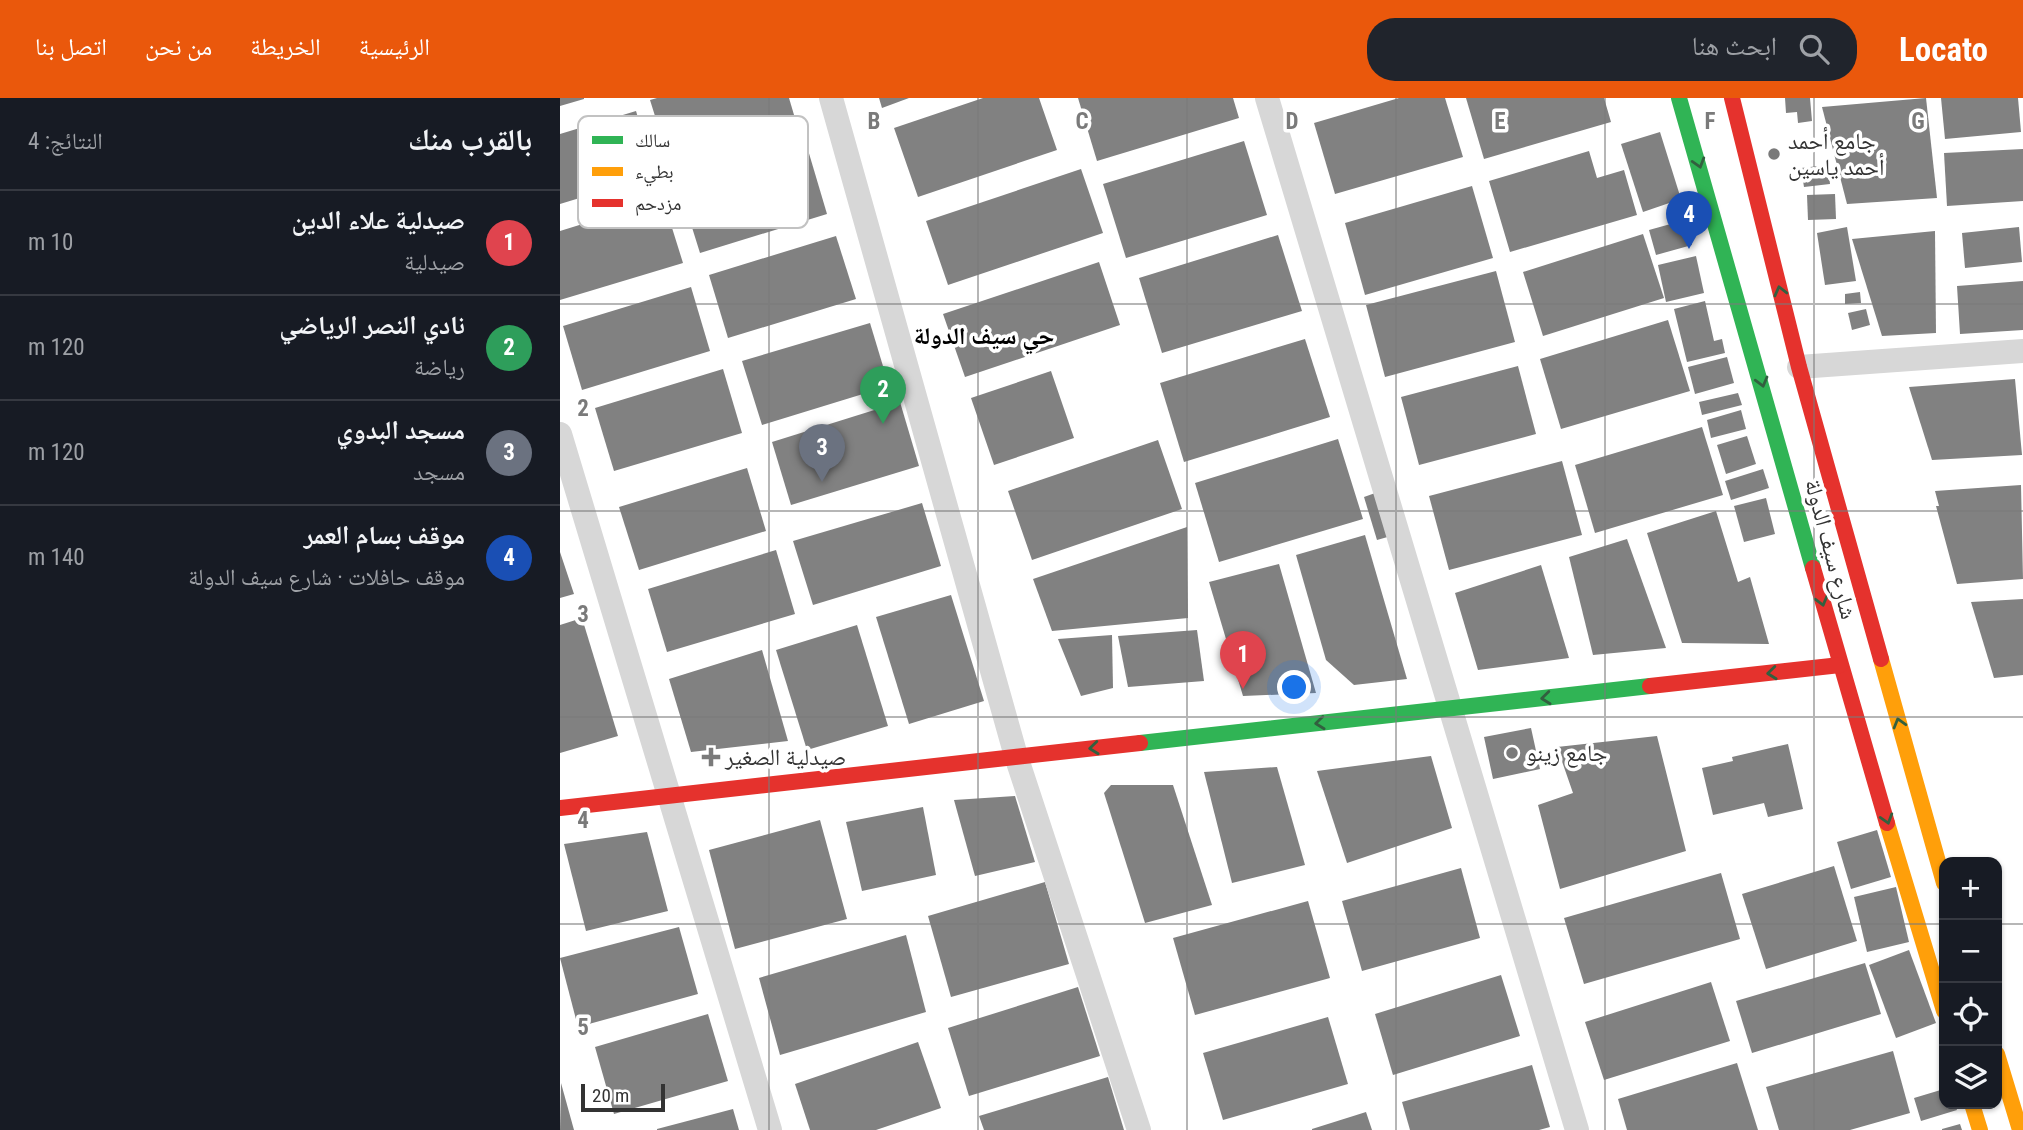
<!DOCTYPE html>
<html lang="ar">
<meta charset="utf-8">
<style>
body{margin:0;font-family:"Roboto Condensed","Noto Naskh Arabic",sans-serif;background:#20242c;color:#f1f3f6;direction:rtl}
.controls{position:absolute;right:21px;bottom:21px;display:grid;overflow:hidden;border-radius:14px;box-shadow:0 2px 5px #0004}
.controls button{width:63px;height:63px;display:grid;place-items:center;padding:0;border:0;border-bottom:2px solid #363941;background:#171b24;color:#f1f3f6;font:35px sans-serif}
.scale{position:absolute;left:21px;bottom:18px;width:84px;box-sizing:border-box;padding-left:7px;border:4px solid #333;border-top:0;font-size:19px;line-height:24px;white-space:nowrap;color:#333;-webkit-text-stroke:5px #fff;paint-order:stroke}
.you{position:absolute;left:735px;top:590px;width:24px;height:24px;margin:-18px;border:5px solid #fff;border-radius:50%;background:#1a73e8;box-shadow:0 0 0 10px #1a73e833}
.badge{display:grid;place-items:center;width:46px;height:46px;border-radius:50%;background:#ea580c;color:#fff;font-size:23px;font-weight:700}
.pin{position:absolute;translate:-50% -58px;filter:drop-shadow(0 2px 4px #0008)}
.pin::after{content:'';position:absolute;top:37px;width:24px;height:21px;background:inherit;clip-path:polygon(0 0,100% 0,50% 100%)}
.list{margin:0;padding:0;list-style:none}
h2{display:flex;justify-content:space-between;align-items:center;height:91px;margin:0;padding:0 28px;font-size:30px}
h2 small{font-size:23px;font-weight:400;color:#9ea1a6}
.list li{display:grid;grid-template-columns:46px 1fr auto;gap:21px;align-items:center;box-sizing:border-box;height:105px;padding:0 28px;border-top:2px solid #363941}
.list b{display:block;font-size:26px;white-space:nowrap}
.list p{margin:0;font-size:23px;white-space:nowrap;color:#9ea1a6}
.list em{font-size:23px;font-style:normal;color:#9ea1a6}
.icon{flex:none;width:38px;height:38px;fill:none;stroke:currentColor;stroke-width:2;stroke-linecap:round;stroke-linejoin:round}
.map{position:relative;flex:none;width:1463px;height:1032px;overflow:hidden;direction:ltr}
header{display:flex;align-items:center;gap:42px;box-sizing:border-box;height:98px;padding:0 35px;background:#ea580c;color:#fff}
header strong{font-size:33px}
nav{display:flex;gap:38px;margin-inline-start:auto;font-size:24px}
.search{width:490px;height:63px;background:#20242c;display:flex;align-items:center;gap:18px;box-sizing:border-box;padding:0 24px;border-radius:28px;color:#9ea1a6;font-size:26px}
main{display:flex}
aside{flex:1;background:#171b24}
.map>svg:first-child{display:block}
</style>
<header>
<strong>Locato</strong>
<div class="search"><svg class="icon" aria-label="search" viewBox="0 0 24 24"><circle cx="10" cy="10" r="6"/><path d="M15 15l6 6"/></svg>ابحث هنا</div>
<nav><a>الرئيسية</a><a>الخريطة</a><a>من نحن</a><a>اتصل بنا</a></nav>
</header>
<main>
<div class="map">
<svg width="1463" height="1032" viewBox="0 0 1463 1032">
<rect width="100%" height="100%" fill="#fff"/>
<g fill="#818181">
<polygon points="0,0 24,0 24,1 0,8"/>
<polygon points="97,0 229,0 237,27 110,66 90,2"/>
<polygon points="319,0 349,0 322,10"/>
<polygon points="423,0 479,0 497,52 358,99 334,30"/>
<polygon points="518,0 673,0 679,20 537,63"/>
<polygon points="839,0 885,0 903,59 775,96 754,25"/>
<polygon points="906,0 1044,0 1051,24 924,61"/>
<polygon points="1225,0 1250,0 1252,23 1238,25 1237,14 1226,15"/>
<polygon points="1366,0 1377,100 1287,106 1262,9"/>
<polygon points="1381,0 1458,0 1461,34 1385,41"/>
<polygon points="76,13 95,77 0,106 0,36"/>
<polygon points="1100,34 1121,101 1083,114 1061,46"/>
<polygon points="684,43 707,117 566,160 543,86"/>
<polygon points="1463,51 1463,103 1387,108 1384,55"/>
<polygon points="248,52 267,116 140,155 120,91"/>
<polygon points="1029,53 1037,80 1064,72 1077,117 950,154 929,83"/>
<polygon points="1268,67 1270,86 1244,89 1241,70"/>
<polygon points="521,71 543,135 388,187 366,123"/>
<polygon points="912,88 933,160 805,197 785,125"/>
<polygon points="1275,96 1276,121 1248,122 1247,97"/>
<polygon points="103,101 123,165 0,202 0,133"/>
<polygon points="1125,122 1132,147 1096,157 1089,132"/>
<polygon points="1287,129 1296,183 1265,187 1257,135"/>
<polygon points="1459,129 1462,164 1405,170 1402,135"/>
<polygon points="1375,133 1376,235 1322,238 1292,141"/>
<polygon points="1083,136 1104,200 983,238 963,174"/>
<polygon points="718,137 742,213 602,255 579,180"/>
<polygon points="276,138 296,201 168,240 149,177"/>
<polygon points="1136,158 1144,195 1106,204 1098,167"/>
<polygon points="539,164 560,227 405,279 383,216"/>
<polygon points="936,173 955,244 825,279 806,207"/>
<polygon points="1463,183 1463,232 1400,236 1397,188"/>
<polygon points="131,189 150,253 22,292 3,228"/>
<polygon points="1300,194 1301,205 1285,206 1285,196"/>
<polygon points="1145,203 1154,243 1162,241 1165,255 1127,264 1114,211"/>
<polygon points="1306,211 1310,227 1292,232 1288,215"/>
<polygon points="1108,222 1130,293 1001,331 980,261"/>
<polygon points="310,225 329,288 202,327 182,263"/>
<polygon points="745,241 770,319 624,364 600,285"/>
<polygon points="1167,259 1174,285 1135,296 1128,269"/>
<polygon points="958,268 976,336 859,367 841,299"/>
<polygon points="163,271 182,335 54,373 35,310"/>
<polygon points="491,273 514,340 434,367 411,300"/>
<polygon points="1455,281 1462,357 1372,362 1349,289"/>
<polygon points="1178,295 1182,307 1142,317 1139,304"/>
<polygon points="340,304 359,368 231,407 212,344"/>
<polygon points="1181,312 1186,331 1151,340 1147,322"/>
<polygon points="1142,329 1163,397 1035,435 1015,367"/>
<polygon points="1187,338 1196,366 1166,376 1157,347"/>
<polygon points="778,341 803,421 659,464 635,385"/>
<polygon points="598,342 622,411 472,462 448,393"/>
<polygon points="1002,363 1022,437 889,472 869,398"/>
<polygon points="187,370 206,433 79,472 59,409"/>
<polygon points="1203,371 1209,390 1171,402 1165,383"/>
<polygon points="1461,387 1463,481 1397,486 1376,408 1379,408 1375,393"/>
<polygon points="818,394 831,438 817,442 804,399"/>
<polygon points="1206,400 1215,436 1184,444 1174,408"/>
<polygon points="362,405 381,468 253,507 233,443"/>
<polygon points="1156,413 1178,484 1190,479 1209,546 1122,545 1087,435"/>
<polygon points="627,429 628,520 492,533 473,481"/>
<polygon points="805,437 847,581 794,587 766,562 736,457"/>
<polygon points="1067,441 1106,550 1033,557 1009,459"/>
<polygon points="216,452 235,516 107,554 88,491"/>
<polygon points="0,454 14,496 0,500"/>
<polygon points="719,466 756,595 683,598 649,484"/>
<polygon points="981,467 1009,560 918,572 895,495"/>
<polygon points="391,497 424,603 349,626 316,519"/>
<polygon points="1463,501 1463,577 1434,580 1411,504"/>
<polygon points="22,520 58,638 0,655 0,527"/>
<polygon points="297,527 328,628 247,652 216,552"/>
<polygon points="637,532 644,583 568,589 558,538"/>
<polygon points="552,537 553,590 521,598 498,541"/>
<polygon points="202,552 228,643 131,654 109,581"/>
<polygon points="971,630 980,671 933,681 924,639"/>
<polygon points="1097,638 1126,753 1000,791 978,707 1013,695 997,649"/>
<polygon points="1228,646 1243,711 1208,719 1204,705 1153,717 1142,670 1173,663 1172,659"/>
<polygon points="871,658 892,730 787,765 757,673"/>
<polygon points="717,669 745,767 672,785 644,674"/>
<polygon points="551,687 613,687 652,807 585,825 544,695"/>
<polygon points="455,698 475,764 415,778 394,702"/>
<polygon points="363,709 376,777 302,793 286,724"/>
<polygon points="260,722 287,821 175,851 149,752"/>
<polygon points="1317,732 1331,779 1291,791 1277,744"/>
<polygon points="87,734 108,813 26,833 4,746"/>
<polygon points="1274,768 1297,843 1206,871 1182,796"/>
<polygon points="901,770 920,840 802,873 782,803"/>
<polygon points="1161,775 1180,841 1024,886 1004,820"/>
<polygon points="485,784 509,866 391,899 368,818"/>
<polygon points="1336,789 1349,844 1307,854 1294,799"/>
<polygon points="748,803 770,880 635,917 613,840"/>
<polygon points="119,829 138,896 18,929 0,860"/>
<polygon points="346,837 366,914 220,957 199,880"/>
<polygon points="1349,852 1376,925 1336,940 1309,867"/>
<polygon points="1305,865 1321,916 1192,955 1176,903"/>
<polygon points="941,877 960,938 833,977 815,916"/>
<polygon points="1151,884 1170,943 1044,982 1025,924"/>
<polygon points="518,889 540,958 409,998 388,930"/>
<polygon points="148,916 168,983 54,1016 35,949"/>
<polygon points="768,919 788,986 663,1022 643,955"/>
<polygon points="358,944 381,1010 316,1032 250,1032 235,986"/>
<polygon points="1333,953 1350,1015 1290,1032 1219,1032 1206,989"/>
<polygon points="1177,965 1198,1032 1067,1032 1058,1001"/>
<polygon points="972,967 990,1029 979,1032 850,1032 842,1004"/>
<polygon points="548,979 564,1032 424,1032 419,1018"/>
<polygon points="1,985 14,1032 0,1032"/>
<polygon points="1384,991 1384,1006 1395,1006 1397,1012 1361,1023 1354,1000"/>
<polygon points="173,1011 179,1032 97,1032 97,1031"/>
<polygon points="806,1014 812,1032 752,1032 752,1031"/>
<polygon points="1400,1026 1402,1032 1382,1032 1382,1031"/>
</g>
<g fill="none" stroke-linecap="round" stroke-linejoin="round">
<g stroke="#d7d7d7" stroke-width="24">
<polyline points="271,0 456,658 579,1032"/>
<polyline points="707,0 1017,1032"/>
<polyline points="1239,269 1463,253"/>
<polyline points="0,336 210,1032"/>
</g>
<g stroke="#30b455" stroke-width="16">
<polyline points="1119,0 1253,470"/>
<polyline points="580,645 1090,588"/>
</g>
<g stroke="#ff9f0a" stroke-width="16">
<polyline points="1321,561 1384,785"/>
<polyline points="1327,725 1384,913"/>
<polyline points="1437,956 1460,1032"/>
<polyline points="1412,1006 1420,1032"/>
</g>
<g stroke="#e5322d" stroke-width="16">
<polyline points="1172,0 1239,269 1321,561"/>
<polyline points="1253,470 1327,725"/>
<polyline points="1090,588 1280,567"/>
<polyline points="0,710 580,645"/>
</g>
</g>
<defs><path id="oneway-chevron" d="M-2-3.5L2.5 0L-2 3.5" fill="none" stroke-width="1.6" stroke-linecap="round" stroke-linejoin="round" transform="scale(1.75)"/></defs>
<g stroke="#32603f">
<use href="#oneway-chevron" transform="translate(1139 65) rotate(73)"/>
<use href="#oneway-chevron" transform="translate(1220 193) rotate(-104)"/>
<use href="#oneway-chevron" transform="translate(1202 284) rotate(75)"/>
<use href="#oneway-chevron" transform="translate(1262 503) rotate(75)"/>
<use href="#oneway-chevron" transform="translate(1212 575) rotate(174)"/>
<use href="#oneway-chevron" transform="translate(986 600) rotate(174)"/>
<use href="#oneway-chevron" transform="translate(760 625) rotate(174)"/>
<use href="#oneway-chevron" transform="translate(1339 625) rotate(-106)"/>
<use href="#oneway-chevron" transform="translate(534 650) rotate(174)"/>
<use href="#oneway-chevron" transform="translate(1327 721) rotate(73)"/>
</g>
<path fill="none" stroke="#7a7a7a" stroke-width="2" stroke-opacity="0.55" d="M209,0V1032M418,0V1032M627,0V1032M836,0V1032M1045,0V1032M1254,0V1032M0,206H1463M0,413H1463M0,619H1463M0,826H1384M1437,826H1463"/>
<g fill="#7a7a7a" stroke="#fff" stroke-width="2.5">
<circle cx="1214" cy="56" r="7"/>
<circle cx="952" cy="655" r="7"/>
<path d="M147.5 648.5h7v7h7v7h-7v7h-7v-7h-7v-7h7z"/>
</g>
<g text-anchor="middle" stroke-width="7" stroke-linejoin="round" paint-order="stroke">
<g font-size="23" fill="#333" stroke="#fff" text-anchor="start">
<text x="1228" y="51">جامع أحمد<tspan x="1228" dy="26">أحمد ياسين</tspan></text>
<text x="966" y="663">جامع زينو</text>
<text x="165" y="667">صيدلية الصغير</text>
</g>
<g font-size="23" fill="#333" stroke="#fff">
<text transform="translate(1271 451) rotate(75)" y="8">شارع سيف الدولة</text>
</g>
<g font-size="24" font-weight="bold" fill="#000" stroke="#fff">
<text x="424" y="246">حي سيف الدولة</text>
</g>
</g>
<rect x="18" y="18" width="230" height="112" rx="10" fill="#fff" stroke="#c2c2c2" stroke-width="2"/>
<rect x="32" y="38" width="31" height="8" fill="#30b455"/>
<rect x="32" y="69" width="31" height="9" fill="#ff9f0a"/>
<rect x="32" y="101" width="31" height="8" fill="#e5322d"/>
<g font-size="19" fill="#333">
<text x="75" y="49">سالك</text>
<text x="75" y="80">بطيء</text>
<text x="75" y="112">مزدحم</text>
</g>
<g font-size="23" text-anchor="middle" font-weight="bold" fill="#7a7a7a" stroke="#fff" stroke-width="7" stroke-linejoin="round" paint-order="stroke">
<text x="314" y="31">B</text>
<text x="522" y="31">C</text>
<text x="732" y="31">D</text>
<text x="940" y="31">E</text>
<text x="1150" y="31">F</text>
<text x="1358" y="31">G</text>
<text x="23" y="318">2</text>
<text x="23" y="524">3</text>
<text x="23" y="730">4</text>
<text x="23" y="937">5</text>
</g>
</svg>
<div class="controls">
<button>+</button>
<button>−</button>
<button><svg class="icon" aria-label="locate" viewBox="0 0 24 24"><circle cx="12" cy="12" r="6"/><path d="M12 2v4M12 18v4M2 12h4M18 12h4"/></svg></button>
<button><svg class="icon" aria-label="layers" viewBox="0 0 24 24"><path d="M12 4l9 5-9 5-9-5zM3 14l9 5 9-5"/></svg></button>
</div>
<div class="scale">20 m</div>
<div class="you"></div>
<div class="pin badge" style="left:683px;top:591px;background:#e0444e">1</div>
<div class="pin badge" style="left:323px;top:326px;background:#2e9e5b">2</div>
<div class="pin badge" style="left:262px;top:384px;background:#6b7280">3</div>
<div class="pin badge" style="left:1129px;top:151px;background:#1a4fb4">4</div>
</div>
<aside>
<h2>بالقرب منك<small>النتائج: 4</small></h2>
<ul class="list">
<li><span class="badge" style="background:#e0444e">1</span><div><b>صيدلية علاء الدين</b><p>صيدلية</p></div><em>10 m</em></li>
<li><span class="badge" style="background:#2e9e5b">2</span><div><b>نادي النصر الرياضي</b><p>رياضة</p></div><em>120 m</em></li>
<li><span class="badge" style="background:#6b7280">3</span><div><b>مسجد البدوي</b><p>مسجد</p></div><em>120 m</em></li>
<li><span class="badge" style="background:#1a4fb4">4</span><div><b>موقف بسام العمر</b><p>موقف حافلات · شارع سيف الدولة</p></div><em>140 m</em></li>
</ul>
</aside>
</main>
